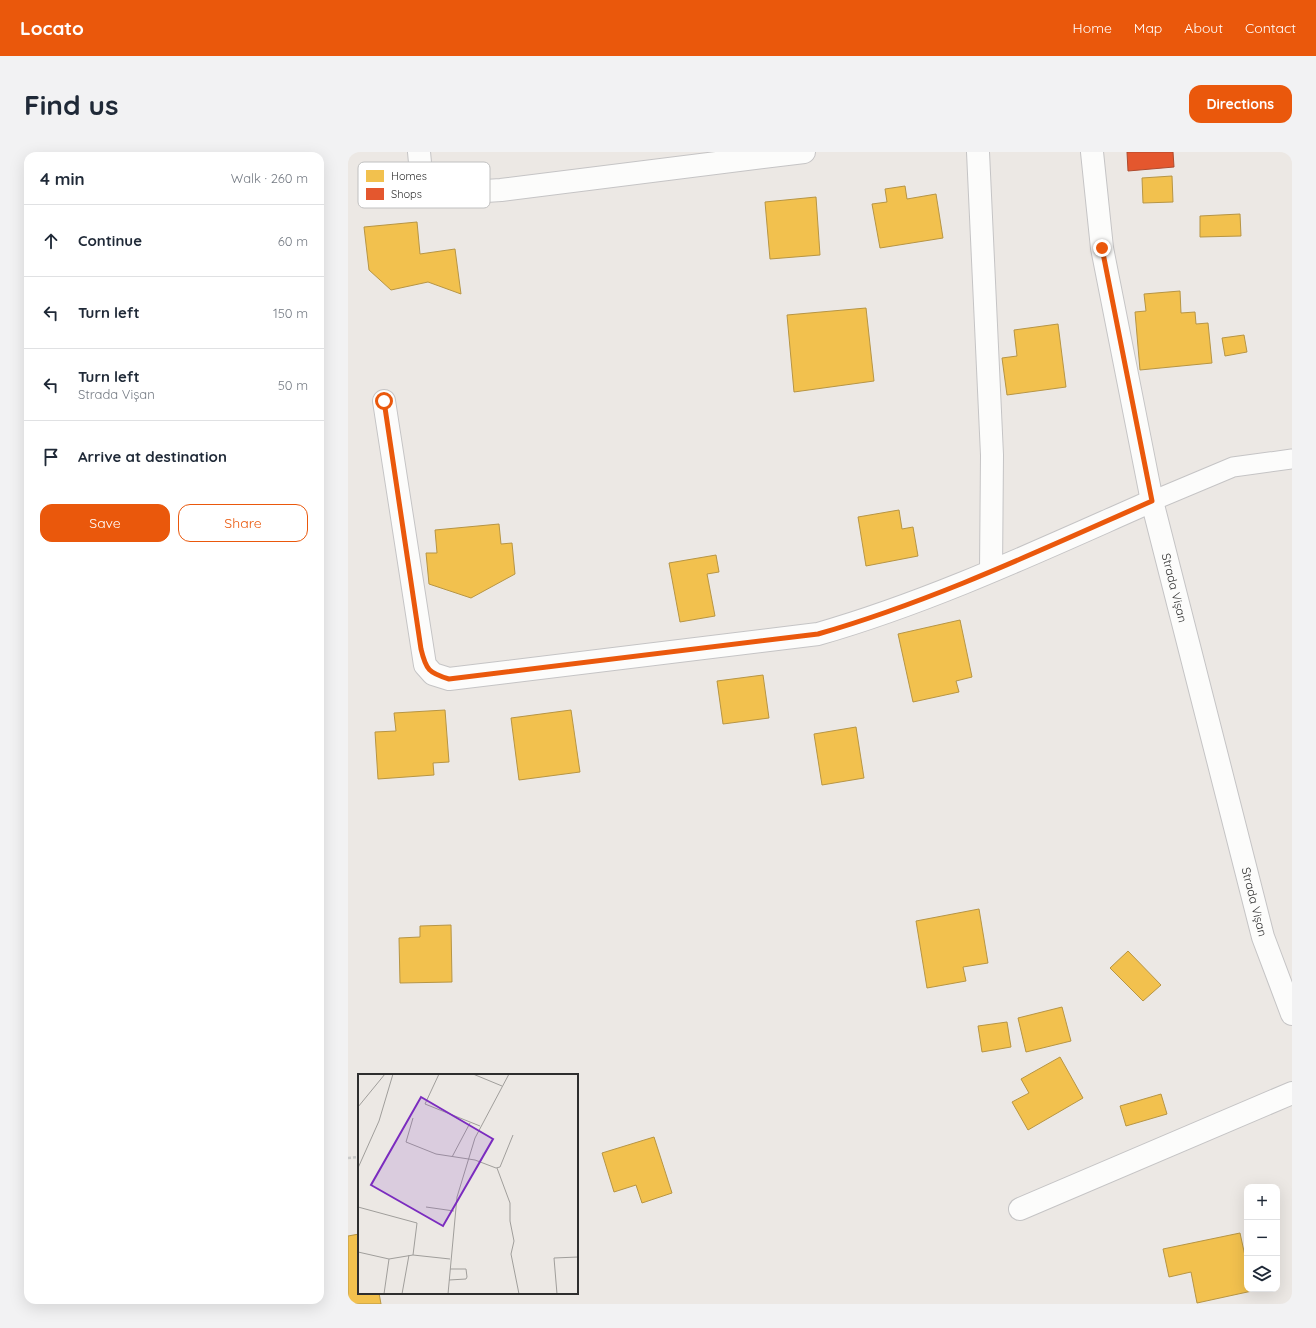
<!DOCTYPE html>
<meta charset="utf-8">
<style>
body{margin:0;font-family:Quicksand,sans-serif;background:#f2f2f3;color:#1f2937}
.controls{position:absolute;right:12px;bottom:12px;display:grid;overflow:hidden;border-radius:8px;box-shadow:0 4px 16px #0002}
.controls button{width:36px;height:36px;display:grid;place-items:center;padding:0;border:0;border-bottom:1px solid #e0e1e3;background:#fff;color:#1f2937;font:20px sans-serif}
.stop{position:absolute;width:12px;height:12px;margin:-9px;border:3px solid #ea580c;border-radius:50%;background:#fff}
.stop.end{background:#ea580c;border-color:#fff;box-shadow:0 1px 4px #0008}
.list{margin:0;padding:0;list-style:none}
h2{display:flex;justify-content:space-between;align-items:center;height:52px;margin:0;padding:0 16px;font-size:17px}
h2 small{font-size:13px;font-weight:400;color:#747a83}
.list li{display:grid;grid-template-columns:26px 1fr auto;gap:12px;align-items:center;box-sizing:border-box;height:72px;padding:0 16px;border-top:1px solid #e0e1e3}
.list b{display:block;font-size:15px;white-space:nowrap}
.list p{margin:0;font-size:13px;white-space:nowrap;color:#747a83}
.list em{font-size:13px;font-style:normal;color:#747a83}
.actions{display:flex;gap:8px;padding:12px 16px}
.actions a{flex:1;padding:9px 0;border:1px solid #ea580c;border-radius:12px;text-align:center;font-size:14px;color:#ea580c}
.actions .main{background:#ea580c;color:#fff}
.icon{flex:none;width:22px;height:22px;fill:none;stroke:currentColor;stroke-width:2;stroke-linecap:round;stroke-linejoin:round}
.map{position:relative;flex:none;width:944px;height:1152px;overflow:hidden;border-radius:12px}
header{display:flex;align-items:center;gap:24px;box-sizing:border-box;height:56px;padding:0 20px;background:#ea580c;color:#fff}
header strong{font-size:19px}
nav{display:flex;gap:22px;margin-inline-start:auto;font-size:14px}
.intro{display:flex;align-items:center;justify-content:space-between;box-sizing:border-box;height:96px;padding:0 24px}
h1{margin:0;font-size:28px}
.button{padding:10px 18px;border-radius:12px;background:#ea580c;color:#fff;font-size:14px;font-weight:700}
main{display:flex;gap:24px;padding:0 24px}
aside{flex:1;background:#fff;border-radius:12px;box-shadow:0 4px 16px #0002}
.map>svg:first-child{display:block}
</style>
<header>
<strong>Locato</strong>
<nav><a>Home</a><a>Map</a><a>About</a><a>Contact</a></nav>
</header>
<div class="intro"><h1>Find us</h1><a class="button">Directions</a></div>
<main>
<aside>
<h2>4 min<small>Walk · 260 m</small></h2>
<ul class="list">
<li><svg class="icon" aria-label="ahead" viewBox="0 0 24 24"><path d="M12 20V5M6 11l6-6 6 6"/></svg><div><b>Continue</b></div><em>60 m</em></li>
<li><svg class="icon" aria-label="left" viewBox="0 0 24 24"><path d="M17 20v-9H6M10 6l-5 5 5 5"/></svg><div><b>Turn left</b></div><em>150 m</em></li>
<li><svg class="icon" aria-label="left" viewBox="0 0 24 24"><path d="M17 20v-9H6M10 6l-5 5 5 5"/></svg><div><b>Turn left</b><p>Strada Vișan</p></div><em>50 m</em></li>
<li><svg class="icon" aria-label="arrive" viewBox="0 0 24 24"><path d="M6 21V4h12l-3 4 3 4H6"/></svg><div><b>Arrive at destination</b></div></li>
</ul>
<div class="actions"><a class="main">Save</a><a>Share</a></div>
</aside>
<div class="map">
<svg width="944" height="1152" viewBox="0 0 944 1152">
<rect width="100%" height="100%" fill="#ece8e4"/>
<g fill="#f2c14e" stroke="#b79544">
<polygon points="824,24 825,50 795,51 794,26"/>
<polygon points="557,34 559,47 588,42 595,86 532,96 524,52 539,50 537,37"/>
<polygon points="468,45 472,103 422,107 417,50"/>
<polygon points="892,62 893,84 852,85 852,64"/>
<polygon points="69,70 72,102 107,97 113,142 80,130 43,138 21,118 16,75"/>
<polygon points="832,139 833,161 847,160 848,172 860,171 864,211 792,218 787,160 798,159 796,142"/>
<polygon points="518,156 526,229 446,240 439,163"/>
<polygon points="710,172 718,235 659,243 654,206 669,204 666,178"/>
<polygon points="896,183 899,200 877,204 874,186"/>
<polygon points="551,358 554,377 565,375 570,404 518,414 510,365"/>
<polygon points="151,372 153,392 164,391 167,422 123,446 81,432 78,401 89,401 87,378"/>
<polygon points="368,403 371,420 359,422 367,464 332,470 321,411"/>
<polygon points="612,468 624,525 608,529 611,540 565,550 550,482"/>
<polygon points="415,523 421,566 375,572 369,529"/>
<polygon points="97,558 101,610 85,611 86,623 30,627 27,580 48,579 46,561"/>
<polygon points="223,558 232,620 171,628 163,566"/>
<polygon points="508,575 516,626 474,633 466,582"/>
<polygon points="631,757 640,811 615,815 618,829 579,836 568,769"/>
<polygon points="103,773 104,830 52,831 51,786 72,785 72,774"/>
<polygon points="780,799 813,833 795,849 762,816"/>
<polygon points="714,855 723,889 678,900 670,866"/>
<polygon points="659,870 663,895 634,900 630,874"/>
<polygon points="712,905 735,946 680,978 664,950 681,941 673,927"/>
<polygon points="813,942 819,962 778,974 772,954"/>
<polygon points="306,985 324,1041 294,1051 288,1033 266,1040 254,1001"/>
<polygon points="892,1081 899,1113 899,1137 904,1137 904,1139 849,1151 843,1120 821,1125 815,1097"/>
<polygon points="11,1082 11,1141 31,1141 33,1152 0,1152 0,1084"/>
</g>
<polygon fill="#e4572e" stroke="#ad4b2e" points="779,0 825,0 826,15 780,19"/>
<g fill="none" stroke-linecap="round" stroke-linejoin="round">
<defs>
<polyline id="service" points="804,349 885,315 944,307"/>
<g id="minor">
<polyline points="71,0 75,43 153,38 456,0"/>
<polyline points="630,0 644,303 643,419"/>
<path d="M36,249L77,513L85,522L101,527L470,482C585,449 695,397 804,349"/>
<polyline points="672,1057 944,941"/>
</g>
<g id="tertiary">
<path id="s1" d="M744,0L754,96L804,349L915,785L944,862"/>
</g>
</defs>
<use href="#service" stroke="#c5c4c5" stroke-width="21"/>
<use href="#minor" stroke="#c5c4c5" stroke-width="24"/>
<use href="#tertiary" stroke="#c5c4c5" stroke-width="24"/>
<polyline stroke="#c9c9c8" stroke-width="2.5" stroke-dasharray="3 2" stroke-linecap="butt" points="0,1006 11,1005"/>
<use href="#service" stroke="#fcfcfb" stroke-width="19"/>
<use href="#minor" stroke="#fcfcfb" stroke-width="22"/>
<use href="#tertiary" stroke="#fcfcfb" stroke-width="22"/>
</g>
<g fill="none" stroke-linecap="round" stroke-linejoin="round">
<path stroke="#ea580c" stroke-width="5" d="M36,249L73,497C78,518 81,521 101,527L470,482C585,449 695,397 804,349L754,96"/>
</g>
<g text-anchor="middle" stroke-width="4" stroke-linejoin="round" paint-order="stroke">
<g font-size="12" fill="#2e2e2e" stroke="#fff">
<text dy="4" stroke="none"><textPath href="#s1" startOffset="444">Strada Vișan</textPath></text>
<text dy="4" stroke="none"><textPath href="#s1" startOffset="768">Strada Vișan</textPath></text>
</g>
</g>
<g transform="translate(10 922)">
<rect width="220" height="220" fill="#ece8e4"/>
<path fill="none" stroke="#a09e9b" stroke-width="1" d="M81,0L67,30L122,52M115,0L144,12M0,33L27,0M55,44L48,68L78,80L117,86L138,94L142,93L155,61M94,83L112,49M0,94L21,47L35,0M139,94L152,129V147L156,167L153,180L161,220M0,133L59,149L55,181M68,133L96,137M0,178L31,185L55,181L92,185M91,206L108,205L109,203L108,195H92M26,220L31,185M44,220L51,181M90,220L99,123L117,64L151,0M199,220L196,184L220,183"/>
<path fill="#7b2cbf" fill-opacity="0.15" stroke="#7b2cbf" stroke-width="2" d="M63,23L135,65L85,152L13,111Z"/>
<rect width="220" height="220" fill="none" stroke="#2e2e2e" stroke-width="2"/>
</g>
<rect x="10" y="10" width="132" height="46" rx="6" fill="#fff" stroke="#c0c0c0" stroke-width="1"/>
<rect x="18" y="18" width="18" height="12" fill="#f2c14e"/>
<rect x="18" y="36" width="18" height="12" fill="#e4572e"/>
<g font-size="11" fill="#2e2e2e">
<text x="43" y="28">Homes</text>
<text x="43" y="46">Shops</text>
</g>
</svg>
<div class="controls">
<button>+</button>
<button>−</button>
<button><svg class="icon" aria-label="layers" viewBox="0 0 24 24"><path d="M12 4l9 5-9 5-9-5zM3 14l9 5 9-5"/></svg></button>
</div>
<div class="stop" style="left:36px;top:249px"></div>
<div class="stop end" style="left:754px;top:96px"></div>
</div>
</main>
